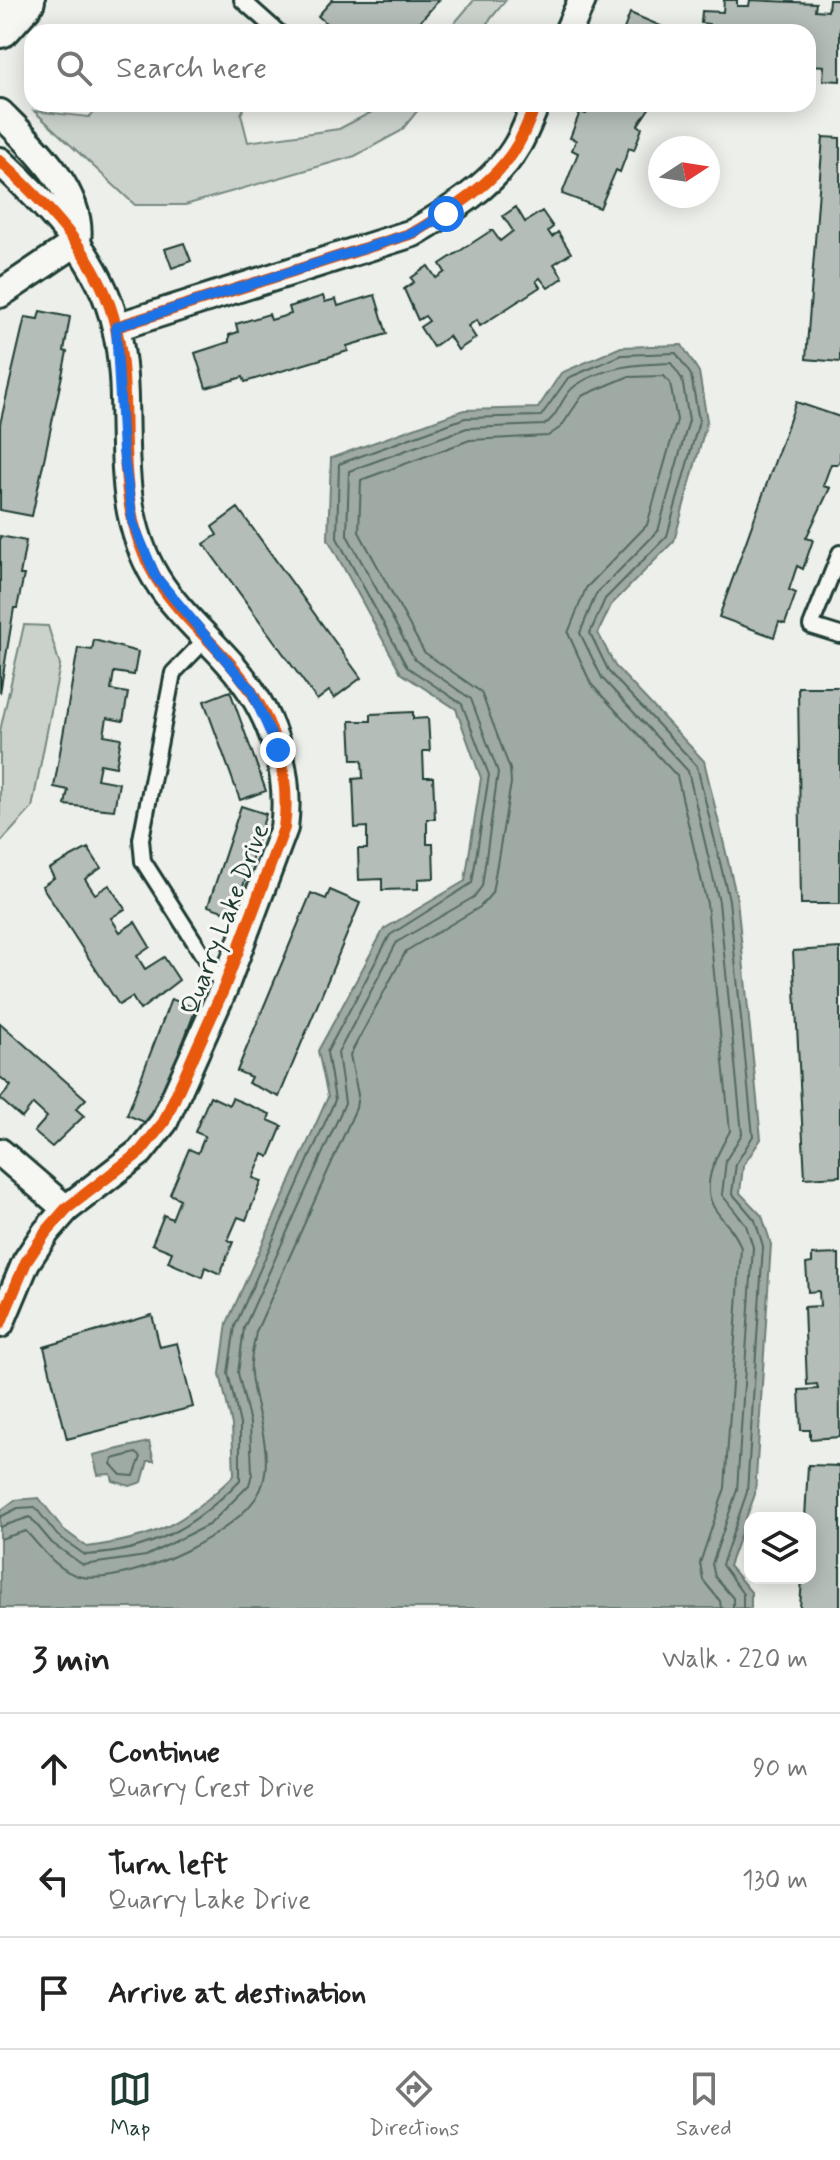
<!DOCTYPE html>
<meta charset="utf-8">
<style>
body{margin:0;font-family:Mynerve,sans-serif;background:#f6f6f6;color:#222}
.controls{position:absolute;right:24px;bottom:24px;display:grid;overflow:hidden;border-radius:16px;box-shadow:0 4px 20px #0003}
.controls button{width:72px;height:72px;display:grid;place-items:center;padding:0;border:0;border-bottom:2px solid #e0e0e0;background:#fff;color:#222;font:40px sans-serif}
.compass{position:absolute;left:648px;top:136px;width:72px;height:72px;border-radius:50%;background:#fff;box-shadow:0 4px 20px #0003;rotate:78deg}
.stop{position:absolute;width:24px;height:24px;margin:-18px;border:6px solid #1a73e8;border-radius:50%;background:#fff}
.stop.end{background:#1a73e8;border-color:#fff;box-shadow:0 2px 8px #0008}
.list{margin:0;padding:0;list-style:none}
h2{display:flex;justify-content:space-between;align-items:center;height:104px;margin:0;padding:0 32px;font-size:34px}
h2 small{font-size:26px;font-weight:400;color:#767676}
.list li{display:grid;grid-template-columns:52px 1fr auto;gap:24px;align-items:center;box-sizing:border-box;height:112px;padding:0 32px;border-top:2px solid #e0e0e0}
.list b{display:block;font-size:30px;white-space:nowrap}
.list p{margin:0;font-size:26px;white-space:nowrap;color:#767676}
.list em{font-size:26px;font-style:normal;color:#767676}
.icon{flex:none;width:44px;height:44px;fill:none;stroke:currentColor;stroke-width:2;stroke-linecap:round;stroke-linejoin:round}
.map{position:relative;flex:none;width:840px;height:1608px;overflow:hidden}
.search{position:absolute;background:#fff;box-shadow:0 4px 20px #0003;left:24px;right:24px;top:24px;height:88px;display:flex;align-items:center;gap:20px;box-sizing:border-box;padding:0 28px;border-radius:24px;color:#767676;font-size:30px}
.sheet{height:440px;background:#fff}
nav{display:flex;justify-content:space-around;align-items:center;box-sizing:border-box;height:112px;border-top:2px solid #e0e0e0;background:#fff;font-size:22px;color:#767676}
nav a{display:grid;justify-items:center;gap:4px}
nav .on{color:#1f3d34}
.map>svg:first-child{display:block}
</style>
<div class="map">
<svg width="840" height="1608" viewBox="0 0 840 1608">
<rect width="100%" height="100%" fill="#edefea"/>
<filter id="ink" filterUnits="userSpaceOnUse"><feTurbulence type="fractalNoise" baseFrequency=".0125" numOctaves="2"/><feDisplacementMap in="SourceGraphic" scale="16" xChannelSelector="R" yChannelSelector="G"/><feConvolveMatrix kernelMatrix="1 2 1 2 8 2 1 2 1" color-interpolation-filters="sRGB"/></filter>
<g filter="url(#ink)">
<g fill="#cbd2cc" stroke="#758880" stroke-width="2">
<polygon points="474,0 506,0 480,32 447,32"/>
<polygon points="103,104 246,104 241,114 248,142 339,129 387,104 423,104 401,131 355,156 185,205 135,205 34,111 89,117"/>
<polygon points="24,625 48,626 60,665 32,808 0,843 0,731"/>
</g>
<g fill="#9faaa4" stroke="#6c7e77" stroke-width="2">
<path d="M682,345L699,372L707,421L674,541L611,605L598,633L615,666L704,761L737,899L761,1139L743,1166L740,1193L762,1216L771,1244L755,1494L729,1566L751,1592V1608H0V1511L15,1500L39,1498L63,1529L87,1547C156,1538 185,1524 234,1475L232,1425L220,1374L227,1323L328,1097L318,1051L384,929L465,881L481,778L456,709L401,673L328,539L331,458L464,410L538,408L561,373L621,347Z"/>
<polygon points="149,1442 154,1461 148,1461 142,1482 130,1486 113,1481 111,1474 98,1475 93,1455"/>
</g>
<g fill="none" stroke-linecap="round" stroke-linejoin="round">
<g stroke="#526961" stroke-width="2">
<polygon points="136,1453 141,1457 134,1476 121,1475 111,1464 113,1459"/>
<path d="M0,1517L18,1508L35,1507L57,1535L85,1555C151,1552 195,1527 240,1480V1424L228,1373L235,1326L335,1100L327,1052L390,935L472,883L489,775L462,704L407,667L337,538L339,464L465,418L541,416L568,378L622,355L676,353L691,375L699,421L667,536L605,599L590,633L609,672L697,766L729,900L753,1136L736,1164L732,1193L755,1220L763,1246L747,1492L722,1565L743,1594V1608"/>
<path d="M0,1527L30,1517L52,1543L83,1565L146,1556L210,1524L249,1485L252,1474L250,1423L238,1373L244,1328L345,1103L338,1053L397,942L474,897L482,886L498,772L471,699L415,660L347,535L349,471L467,428L544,425C559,416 561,396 575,386C603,366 638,364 671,363L682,379L689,420L658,531L596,594L580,633L602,678L688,771L719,902L742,1134L726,1160L722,1195L746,1225L753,1247L737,1490L712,1564L715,1577L733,1598V1608"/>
<path d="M0,1539L26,1531C41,1548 59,1573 82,1577C129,1585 250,1531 263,1483C273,1447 254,1409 251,1374C249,1361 254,1345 256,1332L356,1108L358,1095L350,1055L406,951L480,907L492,893L511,783L510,769L481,692L424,652L359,532L361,480L470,440L548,436L561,427L582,396L627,377L664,376L670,383L677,420L647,525L586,588L568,633L591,684L677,776L707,904L730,1131C718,1153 697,1187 717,1212C727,1226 736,1232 741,1248L725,1488L700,1563L703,1580L720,1601L721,1608"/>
</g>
</g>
<g fill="#b4bdb8" stroke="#1f3d34" stroke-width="2">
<polygon points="332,0 439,0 411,32 336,32 318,16"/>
<polygon points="724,0 737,0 737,6 749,6 750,0 816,3 815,10 828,11 829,0 840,0 840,81 823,80 824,66 812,65 812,75 808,75 808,32 708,32 709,24 701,23 702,11 723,12"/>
<polygon points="630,13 668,29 667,32 623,32"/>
<polygon points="590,104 652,104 638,125 642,128 634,150 629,148 620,172 616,170 600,208 562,194 578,153 572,150 576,140 570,138 580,112 586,114"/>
<polygon points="823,137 840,138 840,362 806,359"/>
<polygon points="516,207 525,222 542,211 553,227 548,231 552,237 558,232 571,253 554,264 563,278 548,288 540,278 536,281 540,287 480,326 477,320 468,326 476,338 458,350 449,336 433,347 420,327 429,321 425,316 418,320 404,289 414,282 411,278 428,266 436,278 445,272 440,264 492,230 500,241 513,231 503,216"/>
<polygon points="184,243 191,261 172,268 165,249"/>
<polygon points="375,295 387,334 347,346 348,351 245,382 243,377 206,388 195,353 229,342 229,335 238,332 236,324 269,314 271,320 291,314 289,307 323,296 325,302 336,299 338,306"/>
<polygon points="40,311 70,317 64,351 67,352 32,516 0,510 0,424 25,317 38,319"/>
<polygon points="796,402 840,417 840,460 838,464 831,464 823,486 830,488 806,538 813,540 803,569 797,566 789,590 796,593 785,624 779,622 774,637 719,617"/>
<polygon points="238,508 361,678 334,698 329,691 317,700 204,544 217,535 212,527"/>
<polygon points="0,536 26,541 20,575 24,575 17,608 14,608 0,693"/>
<polygon points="94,640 138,652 134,675 114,672 111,690 128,693 123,721 107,718 104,735 121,738 116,767 100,764 97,779 119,783 114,810 65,805 68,790 54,787 78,648 92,650"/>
<polygon points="798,687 840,687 840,904 801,904"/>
<polygon points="230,691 266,791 240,800 204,701"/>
<polygon points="413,712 413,719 428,718 430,751 423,751 424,777 433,777 435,819 427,819 427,844 433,844 434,878 418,879 418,889 382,890 382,879 359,880 358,849 367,849 367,827 355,828 353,779 363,778 362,760 352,760 350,721 371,721 371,714"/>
<polygon points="241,806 266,814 234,915 208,906"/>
<polygon points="88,848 101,868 85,879 95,894 109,885 125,909 111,918 120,932 135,922 150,947 137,956 145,969 164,957 179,980 140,1010 132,997 119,1005 42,886 54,878 49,869"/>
<polygon points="330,890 360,903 279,1097 248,1083 251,1077 237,1071 311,893 326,899"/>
<polygon points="840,948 840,1176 805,1178 793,951"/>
<polygon points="171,999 196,1008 152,1125 127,1115"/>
<polygon points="0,1023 86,1099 76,1109 84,1116 52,1147 34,1132 47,1117 33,1104 22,1118 0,1099 11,1086 0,1077"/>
<polygon points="210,1096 229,1105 232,1098 270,1114 268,1120 282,1126 269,1157 263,1154 253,1178 262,1181 246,1220 238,1217 228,1240 233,1242 220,1274 205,1267 202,1277 168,1262 172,1252 152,1244 164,1215 172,1219 180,1199 170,1194 189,1149 198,1153 205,1136 195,1132"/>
<polygon points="839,1254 840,1437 810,1439 810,1430 801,1430 799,1390 818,1389 817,1384 807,1385 804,1307 820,1306 819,1291 808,1292 806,1264 812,1263 812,1255"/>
<polygon points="152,1315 160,1347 177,1343 193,1407 67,1439 44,1347"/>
<polygon points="808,1465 840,1466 840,1608 800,1608 802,1578 810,1578 810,1518 805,1518"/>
</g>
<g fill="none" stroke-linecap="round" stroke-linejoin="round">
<defs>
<g id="lane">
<polyline points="242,0 278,32"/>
<polyline points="840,553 811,626 840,635"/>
<polyline points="207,638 173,673 141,839 143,861 224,988"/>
</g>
<g id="street">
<polyline points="568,32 582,0"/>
<path d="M0,113C32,145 84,192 77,242"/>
<path d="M0,161C50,208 101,259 116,328C136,413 107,496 156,578C175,609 204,634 228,661C269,706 292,767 284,828L224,988L164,1122L140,1152L66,1209L46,1232L26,1262L0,1324"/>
<polyline points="0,294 77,242"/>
<path d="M116,327L413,233C450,211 496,183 518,144C525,132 530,117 536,104"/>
<polyline points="0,1152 66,1209"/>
</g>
<polyline id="primary" points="0,26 23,0"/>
</defs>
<use href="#lane" stroke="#1f3d34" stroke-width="20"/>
<use href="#street" stroke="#1f3d34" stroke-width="32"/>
<use href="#primary" stroke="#1f3d34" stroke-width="48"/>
<use href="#lane" stroke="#f6f6f2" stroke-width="14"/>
<use href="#street" stroke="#f6f6f2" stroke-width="26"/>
<use href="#primary" stroke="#f6f6f2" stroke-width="42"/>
<defs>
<g id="cycleway">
<path d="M0,161C50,208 101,259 116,328C136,413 107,496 156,578C175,609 204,634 228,661C269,706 292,767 284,828L224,988L164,1122L140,1152L66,1209L46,1232L26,1262L0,1324"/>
<path d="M116,327L413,233C450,211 496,183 518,144C525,132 530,117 536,104"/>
</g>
</defs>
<use href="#cycleway" stroke="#f6f6f2" stroke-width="17"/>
<use href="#cycleway" stroke="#e8590c" stroke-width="12"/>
</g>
</g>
<g fill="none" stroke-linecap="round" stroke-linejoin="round" filter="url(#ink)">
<polyline stroke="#1a73e8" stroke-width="10" points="278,750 251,690 156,577 133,523 123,451 116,327 413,233 446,214"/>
</g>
<g text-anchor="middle" stroke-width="6" stroke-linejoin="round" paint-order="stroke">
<g font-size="26" fill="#1f3d34" stroke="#f6f6f2">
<text transform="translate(224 919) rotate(-69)" y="9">Quarry Lake Drive</text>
</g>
</g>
</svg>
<div class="controls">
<button><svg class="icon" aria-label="layers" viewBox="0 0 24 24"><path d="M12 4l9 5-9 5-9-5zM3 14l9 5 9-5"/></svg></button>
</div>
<svg class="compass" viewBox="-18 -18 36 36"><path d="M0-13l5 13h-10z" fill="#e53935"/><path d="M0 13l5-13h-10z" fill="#767676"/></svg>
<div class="stop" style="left:446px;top:214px"></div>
<div class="stop end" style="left:278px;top:750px"></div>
<div class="search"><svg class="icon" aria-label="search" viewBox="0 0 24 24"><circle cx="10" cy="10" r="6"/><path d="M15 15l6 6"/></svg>Search here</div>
</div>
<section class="sheet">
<h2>3 min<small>Walk · 220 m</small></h2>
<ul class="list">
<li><svg class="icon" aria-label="ahead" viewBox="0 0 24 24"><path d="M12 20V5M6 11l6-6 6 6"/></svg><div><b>Continue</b><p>Quarry Crest Drive</p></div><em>90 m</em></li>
<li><svg class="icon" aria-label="left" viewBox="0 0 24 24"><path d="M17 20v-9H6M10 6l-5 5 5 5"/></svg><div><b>Turn left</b><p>Quarry Lake Drive</p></div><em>130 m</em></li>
<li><svg class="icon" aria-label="arrive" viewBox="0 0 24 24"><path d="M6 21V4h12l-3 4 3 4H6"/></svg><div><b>Arrive at destination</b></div></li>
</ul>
</section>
<nav>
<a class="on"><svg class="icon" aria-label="map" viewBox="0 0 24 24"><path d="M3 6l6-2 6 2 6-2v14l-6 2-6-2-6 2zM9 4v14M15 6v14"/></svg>Map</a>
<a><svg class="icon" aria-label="directions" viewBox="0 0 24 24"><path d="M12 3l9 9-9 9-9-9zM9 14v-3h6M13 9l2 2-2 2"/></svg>Directions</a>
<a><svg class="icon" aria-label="saved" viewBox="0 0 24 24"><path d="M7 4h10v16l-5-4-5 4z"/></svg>Saved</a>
</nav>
